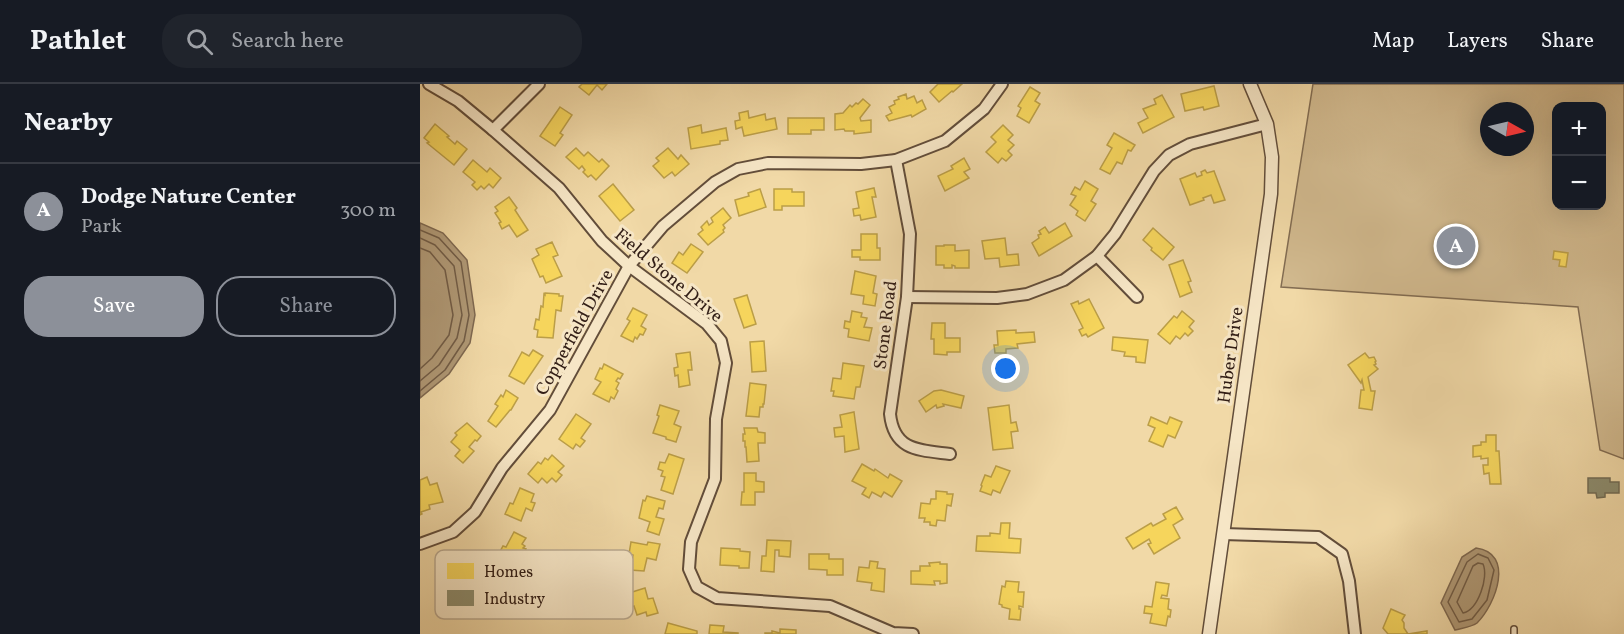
<!DOCTYPE html>
<meta charset="utf-8">
<style>
body{margin:0;font-family:Vollkorn,serif;background:#20242c;color:#f1f3f6}
.controls{position:absolute;right:18px;top:18px;display:grid;overflow:hidden;border-radius:12px;box-shadow:0 6px 24px #0002}
.controls button{width:54px;height:54px;display:grid;place-items:center;padding:0;border:0;border-bottom:2px solid #363941;background:#171b24;color:#f1f3f6;font:30px sans-serif}
.compass{position:absolute;left:1060px;top:18px;width:54px;height:54px;border-radius:50%;background:#171b24;box-shadow:0 6px 24px #0002;rotate:98deg}
.you{position:absolute;left:586px;top:285px;width:21px;height:21px;margin:-15px;border:4px solid #fff;border-radius:50%;background:#1a73e8;box-shadow:0 0 0 9px #1a73e833}
.badge{display:grid;place-items:center;width:39px;height:39px;border-radius:50%;background:#8c9099;color:#fff;font-size:20px;font-weight:700}
.pin{position:absolute;translate:-50% -50%;border:3px solid #fff;box-shadow:0 2px 6px #0006}
.list{margin:0;padding:0;list-style:none}
h2{display:flex;justify-content:space-between;align-items:center;height:78px;margin:0;padding:0 24px;font-size:26px}
h2 small{font-size:20px;font-weight:400;color:#9ea1a6}
.list li{display:grid;grid-template-columns:39px 1fr auto;gap:18px;align-items:center;box-sizing:border-box;height:96px;padding:0 24px;border-top:2px solid #363941}
.list b{display:block;font-size:22px;white-space:nowrap}
.list p{margin:0;font-size:20px;white-space:nowrap;color:#9ea1a6}
.list em{font-size:20px;font-style:normal;color:#9ea1a6}
.actions{display:flex;gap:12px;padding:18px 24px}
.actions a{flex:1;padding:14px 0;border:2px solid #8c9099;border-radius:24px;text-align:center;font-size:21px;color:#8c9099}
.actions .main{background:#8c9099;color:#fff}
.icon{flex:none;width:33px;height:33px;fill:none;stroke:currentColor;stroke-width:2;stroke-linecap:round;stroke-linejoin:round}
.map{position:relative;flex:none;width:1204px;height:550px;overflow:hidden}
header{display:flex;align-items:center;gap:36px;box-sizing:border-box;height:84px;padding:0 30px;background:#171b24;border-bottom:2px solid #363941}
header strong{font-size:28px}
nav{display:flex;gap:33px;margin-inline-start:auto;font-size:21px}
.search{width:420px;height:54px;background:#20242c;display:flex;align-items:center;gap:15px;box-sizing:border-box;padding:0 21px;border-radius:24px;color:#9ea1a6;font-size:22px}
main{display:flex}
aside{flex:1;background:#171b24}
.map>svg:first-child{display:block}
</style>
<header>
<strong>Pathlet</strong>
<div class="search"><svg class="icon" aria-label="search" viewBox="0 0 24 24"><circle cx="10" cy="10" r="6"/><path d="M15 15l6 6"/></svg>Search here</div>
<nav><a>Map</a><a>Layers</a><a>Share</a></nav>
</header>
<main>
<aside>
<h2>Nearby<small></small></h2>
<ul class="list">
<li><span class="badge">A</span><div><b>Dodge Nature Center</b><p>Park</p></div><em>300 m</em></li>
</ul>
<div class="actions"><a class="main">Save</a><a>Share</a></div>
</aside>
<div class="map">
<svg width="1204" height="550" viewBox="0 0 1204 550">
<rect width="100%" height="100%" fill="#f1d9a7"/>
<filter id="stains"><feTurbulence type="fractalNoise" baseFrequency=".00333" numOctaves="4"/><feColorMatrix values="0 0 0 0 .2 0 0 0 0 .09 0 0 0 0 .02 0 0 0 .5 -.17"/></filter>
<radialGradient id="worn" r=".72"><stop offset=".6" stop-color="#630" stop-opacity="0"/><stop offset="1" stop-color="#630" stop-opacity=".3"/></radialGradient>
<path fill="#d1b98e" stroke="#826c52" stroke-width="1.5" fill-rule="evenodd" d="M893,0H1204V375L1180,366L1158,223L861,203ZM1136,22H1182V122H1136ZM1069,27H1105V63H1069Z"/>
<g fill="#b09976" stroke="#7e6850" stroke-width="1.5">
<polygon points="0,139 23,149 47,176 55,231 50,259 29,290 0,314"/>
<path d="M1056,464C1095,469 1076,520 1057,539C1052,543 1042,544 1035,546L1021,519L1042,473Z"/>
</g>
<g fill="#f6d55c" stroke="#bb9e47" stroke-width="1.5">
<polygon points="162,0 187,0 182,6 177,1 169,11 159,3"/>
<polygon points="518,0 542,0 533,8 532,7 519,18 510,8"/>
<polygon points="794,2 799,22 784,26 783,23 765,27 761,10"/>
<polygon points="610,3 620,9 615,17 620,20 609,39 597,32 601,24 598,22"/>
<polygon points="486,10 487,15 494,12 497,19 502,16 506,25 492,33 491,31 469,37 466,32 472,29 469,23 475,20 474,17 479,15 478,13"/>
<polygon points="742,11 754,33 723,49 718,39 728,34 723,25 736,20 734,15"/>
<polygon points="443,15 450,21 440,34 441,37 451,36 451,48 434,50 434,47 425,47 424,45 415,46 415,30 423,29 430,21 432,23 436,19 438,20"/>
<polygon points="140,23 152,31 140,49 143,51 135,62 120,52"/>
<polygon points="328,27 329,34 345,30 346,36 355,34 357,45 324,52 322,43 316,45 315,37 320,36 319,29"/>
<polygon points="368,34 404,34 404,46 391,46 391,50 368,50"/>
<polygon points="15,40 29,52 27,53 35,60 37,57 47,65 34,81 7,59 9,58 4,54"/>
<polygon points="281,41 282,49 306,44 308,56 300,57 300,60 271,65 268,44"/>
<polygon points="583,41 593,51 588,56 594,61 588,67 592,71 586,77 582,74 578,79 566,68 576,58 571,53"/>
<polygon points="694,49 715,61 711,67 708,66 702,80 697,78 690,90 680,85 692,64 687,61"/>
<polygon points="156,64 164,72 168,68 179,78 182,75 189,82 176,96 171,91 168,93 163,88 165,86 162,82 159,85 146,73"/>
<polygon points="248,64 258,75 261,71 269,80 255,92 252,88 244,94 233,82 239,77 236,74"/>
<polygon points="544,74 550,85 544,88 549,94 525,107 518,92 533,85 531,82"/>
<polygon points="53,76 67,88 70,84 81,94 73,104 69,100 64,105 61,102 57,106 52,101 55,98 43,88"/>
<polygon points="785,86 787,89 794,87 805,116 794,119 791,111 783,114 784,116 770,121 760,95 775,89 777,93 782,91 781,88"/>
<polygon points="665,97 678,105 671,117 676,120 665,137 656,131 658,127 650,121 656,112 651,110 655,103 660,106"/>
<polygon points="193,100 214,126 200,137 179,112"/>
<polygon points="454,104 456,113 452,113 456,133 441,136 440,131 434,132 433,125 439,124 436,108"/>
<polygon points="340,105 346,123 319,132 315,116 329,112 328,109"/>
<polygon points="354,105 372,105 372,108 384,108 384,122 362,122 362,126 354,126"/>
<polygon points="89,113 97,124 95,126 108,146 97,153 89,141 82,145 79,139 81,138 75,129 78,127 75,123"/>
<polygon points="303,124 311,134 303,141 305,144 303,146 304,148 288,161 278,150 283,146 281,143 287,137 289,141 293,138 291,134"/>
<polygon points="645,139 652,152 619,172 612,159 619,154 618,151 621,150 619,147 625,143 629,149"/>
<polygon points="733,144 754,163 743,176 731,166 732,164 723,156"/>
<polygon points="441,150 457,150 457,164 460,164 460,176 440,176 440,173 432,173 432,166 441,166"/>
<polygon points="585,154 587,171 598,170 599,181 580,183 579,174 565,175 562,157"/>
<polygon points="132,158 138,171 133,173 142,192 126,199 123,192 120,193 112,175 119,171 116,165"/>
<polygon points="271,160 283,168 267,189 252,179 259,168 263,171"/>
<polygon points="524,161 535,161 535,167 549,166 549,184 535,184 535,182 532,181 532,184 524,184 524,181 516,181 516,162 524,162"/>
<polygon points="1134,167 1148,169 1146,183 1139,182 1140,176 1133,175"/>
<polygon points="763,176 771,197 768,198 772,208 760,213 749,181"/>
<polygon points="435,187 456,192 453,209 457,210 455,222 443,220 444,212 431,210"/>
<polygon points="125,209 139,210 139,212 143,212 141,227 136,226 133,254 117,253 118,246 114,245 116,235 119,236 121,222 123,223 124,210 125,211"/>
<polygon points="327,211 336,240 324,244 314,215"/>
<polygon points="669,215 684,244 668,253 666,250 662,252 659,246 663,244 651,220 658,217 659,220"/>
<polygon points="213,224 227,231 221,242 226,245 223,251 220,250 217,255 215,253 213,258 201,252 210,237 207,235"/>
<polygon points="432,227 442,229 441,233 447,234 444,243 452,244 449,257 428,253 429,245 424,244 425,237 430,238"/>
<polygon points="762,227 774,237 769,243 773,247 768,252 765,249 760,255 756,252 750,260 738,250 754,232 757,234"/>
<polygon points="512,239 525,239 525,254 540,254 540,268 527,268 527,271 514,270 514,255 511,255"/>
<polygon points="596,246 596,249 614,248 615,258 597,260 598,264 586,265 586,269 575,269 574,261 578,261 577,247"/>
<polygon points="693,253 728,256 725,279 716,278 716,273 704,272 705,268 692,266"/>
<polygon points="344,257 346,287 332,288 330,258"/>
<polygon points="113,266 123,272 104,300 89,292 102,268 109,272"/>
<polygon points="270,268 272,286 268,286 270,301 259,303 258,291 255,292 254,284 258,283 256,270"/>
<polygon points="945,269 949,274 954,273 956,277 955,278 956,280 954,281 958,285 948,293 951,307 955,307 952,326 939,324 941,306 944,306 942,296 941,299 928,281"/>
<polygon points="423,279 444,282 440,303 436,303 434,315 413,312 414,307 411,307 413,294 421,295"/>
<polygon points="184,280 203,290 200,295 198,294 196,297 199,299 196,305 198,307 194,315 191,313 189,318 173,310 181,298 175,295 180,284 182,285"/>
<polygon points="330,299 346,301 344,320 343,320 343,323 340,323 339,333 326,332"/>
<polygon points="86,306 98,314 91,326 90,326 76,343 68,337 78,322 75,320 81,311 83,313"/>
<polygon points="521,306 544,312 541,324 523,320 524,322 517,324 516,321 506,328 499,317 514,307"/>
<polygon points="240,321 259,327 254,340 261,343 256,358 246,355 246,353 233,349 239,332 237,331"/>
<polygon points="589,321 591,339 596,338 598,347 591,348 593,364 573,366 568,324"/>
<polygon points="434,328 439,365 425,368 424,352 415,353 414,344 422,343 420,331"/>
<polygon points="156,330 171,340 161,354 165,357 160,363 156,360 153,365 139,355"/>
<polygon points="731,333 747,340 750,333 762,338 755,354 748,351 743,363 729,357 735,344 728,341"/>
<polygon points="47,339 61,352 57,357 55,356 49,363 54,367 43,379 35,372 40,366 31,358 37,351 35,349"/>
<polygon points="324,344 337,344 338,348 345,349 345,359 338,359 339,377 327,378 326,363 325,363 325,357 323,357 323,350 325,350"/>
<polygon points="1066,351 1076,351 1076,367 1079,367 1081,400 1070,400 1069,389 1064,390 1063,381 1068,381 1068,374 1061,375 1061,372 1053,373 1053,362 1061,361 1061,358 1066,358"/>
<polygon points="249,370 264,375 253,410 241,406 245,393 241,392 243,387 238,385 240,378 245,379"/>
<polygon points="132,371 144,382 138,388 142,391 136,398 132,394 127,399 122,394 118,399 108,390 118,378 121,380 125,374 128,376"/>
<polygon points="442,380 454,387 455,385 468,394 470,390 482,397 472,413 464,408 461,413 452,408 449,414 442,410 446,404 432,397"/>
<polygon points="576,382 590,387 580,409 573,406 571,411 560,407 562,402 561,401 565,391 571,393"/>
<polygon points="324,389 336,389 336,397 344,398 344,408 335,408 335,421 321,421 322,408 324,408"/>
<polygon points="7,393 10,401 17,399 23,418 9,421 10,425 1,428 2,430 0,431 0,396"/>
<polygon points="100,404 114,410 111,418 115,419 112,427 106,424 101,437 85,430 90,419 93,420"/>
<polygon points="516,407 527,408 527,410 533,410 531,422 527,421 525,437 517,436 516,442 510,441 510,438 504,438 505,434 499,434 501,419 510,420 511,415 516,415"/>
<polygon points="227,412 245,417 243,425 239,424 236,433 244,435 239,451 227,447 230,438 219,434 223,416 225,417"/>
<polygon points="756,423 763,435 753,441 760,454 734,470 728,460 731,459 729,455 713,465 706,454 731,439 733,442 746,435 743,430"/>
<polygon points="581,439 590,439 589,454 601,455 600,469 556,467 557,452 570,452 570,449 580,450"/>
<polygon points="94,448 106,454 102,460 105,462 103,464 106,465 102,473 97,470 92,481 77,473 83,462 86,463"/>
<polygon points="347,456 371,457 370,473 359,472 359,466 355,466 354,488 341,487 342,472 346,472"/>
<polygon points="211,458 227,461 228,458 240,460 236,476 227,474 224,487 210,486 213,471 209,470"/>
<polygon points="301,464 320,465 320,467 330,468 329,484 319,484 319,482 300,481"/>
<polygon points="389,470 409,470 409,475 423,475 423,491 407,491 407,486 389,485"/>
<polygon points="450,477 458,478 457,484 465,485 464,508 451,506 452,499 437,497 439,483 449,484"/>
<polygon points="520,478 520,480 527,480 527,499 520,500 520,497 514,497 515,501 491,500 491,487 500,487 500,482 510,482 509,479"/>
<polygon points="586,497 599,498 598,508 604,508 603,523 599,522 599,525 601,525 600,536 589,535 590,525 582,523 582,521 579,520 582,502 585,503"/>
<polygon points="736,498 749,500 747,512 742,511 741,514 749,515 748,525 751,526 750,533 748,532 746,542 730,539 732,530 724,529 725,522 732,523"/>
<polygon points="225,504 228,515 233,514 238,529 227,532 226,528 217,531 214,522 211,523 209,516 211,515 209,509"/>
<polygon points="971,525 985,531 982,536 984,539 984,544 988,550 1007,547 1007,550 968,550 963,544"/>
<polygon points="248,539 277,547 277,550 245,550"/>
<polygon points="290,541 304,542 303,548 318,549 318,550 289,550"/>
<polygon points="360,545 376,546 376,550 345,550 345,549 352,549 352,547 360,549"/>
</g>
<polygon fill="#8c8c6e" stroke="#716b54" stroke-width="1.5" points="1168,394 1190,394 1190,398 1199,398 1199,409 1185,409 1185,413 1177,414 1176,409 1168,409"/>
<g fill="none" stroke-linecap="round" stroke-linejoin="round">
<g stroke="#715c46" stroke-width="1.5">
<polyline points="0,146 19,154 41,178 49,231 44,257 25,286 0,307"/>
<polyline points="0,154 15,161 34,182 42,231 37,254 19,281 0,297"/>
<polyline points="0,164 10,168 25,186 33,231 29,251 12,274 0,285"/>
<polygon points="1058,470 1068,474 1074,486 1067,516 1052,535 1039,538 1028,518 1047,478"/>
<path d="M1058,479L1063,480C1069,493 1058,526 1043,529L1037,518L1053,482Z"/>
</g>
<defs>
<polyline id="service" points="1094,550 1094,545"/>
<g id="minor">
<polyline points="9,0 38,17 73,46 139,104 182,157 209,182 287,240 301,257 306,279 296,335 295,395 271,458 269,485 277,503 297,514 410,522 473,549 493,550"/>
<polyline points="73,46 119,0"/>
<path d="M476,76L490,150L487,213L470,330C474,367 499,366 530,370"/>
<polyline points="677,172 717,213"/>
<polyline points="487,213 577,214 607,210 644,196 677,172 695,150 734,87 749,71 770,60 847,40"/>
<polyline points="803,450 898,453 922,470 929,497 935,550"/>
<polyline points="0,460 33,448 55,428 82,384 130,326 209,182 243,142 295,98 318,85 348,79 441,80 476,76 525,57 564,25 582,0"/>
</g>
<polyline id="tertiary" points="789,550 851,110 852,73 847,40 830,0"/>
</defs>
<use href="#service" stroke="#624d3a" stroke-width="8"/>
<use href="#minor" stroke="#624d3a" stroke-width="14"/>
<use href="#tertiary" stroke="#624d3a" stroke-width="15"/>
<use href="#service" stroke="#f6e6c6" stroke-width="5"/>
<use href="#minor" stroke="#f6e6c6" stroke-width="10"/>
<use href="#tertiary" stroke="#f6e6c6" stroke-width="12"/>
</g>
<g text-anchor="middle" stroke-width="6" stroke-linejoin="round" paint-order="stroke">
<g font-size="18" fill="#321e16" stroke="#f6e6c6">
<text transform="translate(249 191) rotate(40)" y="6">Field Stone Drive</text>
<text transform="translate(465 241) rotate(-83)" y="6">Stone Road</text>
<text transform="translate(154 248) rotate(-61)" y="6">Copperfield Drive</text>
<text transform="translate(810 271) rotate(-82)" y="6">Huber Drive</text>
</g>
</g>
<rect x="15" y="466" width="198" height="69" rx="9" fill="#f6e6c6" stroke="#bbaa91" stroke-width="1.5"/>
<rect x="27" y="479" width="27" height="16" fill="#f6d55c"/>
<rect x="27" y="506" width="27" height="16" fill="#8c8c6e"/>
<g font-size="16" fill="#321e16">
<text x="64" y="493">Homes</text>
<text x="64" y="520">Industry</text>
</g>
<rect width="100%" height="100%" filter="url(#stains)"/>
<rect width="100%" height="100%" fill="url(#worn)"/>
</svg>
<div class="controls">
<button>+</button>
<button>−</button>
</div>
<svg class="compass" viewBox="-18 -18 36 36"><path d="M0-13l5 13h-10z" fill="#e53935"/><path d="M0 13l5-13h-10z" fill="#9ea1a6"/></svg>
<div class="you"></div>
<div class="pin badge" style="left:1036px;top:162px">A</div>
</div>
</main>
